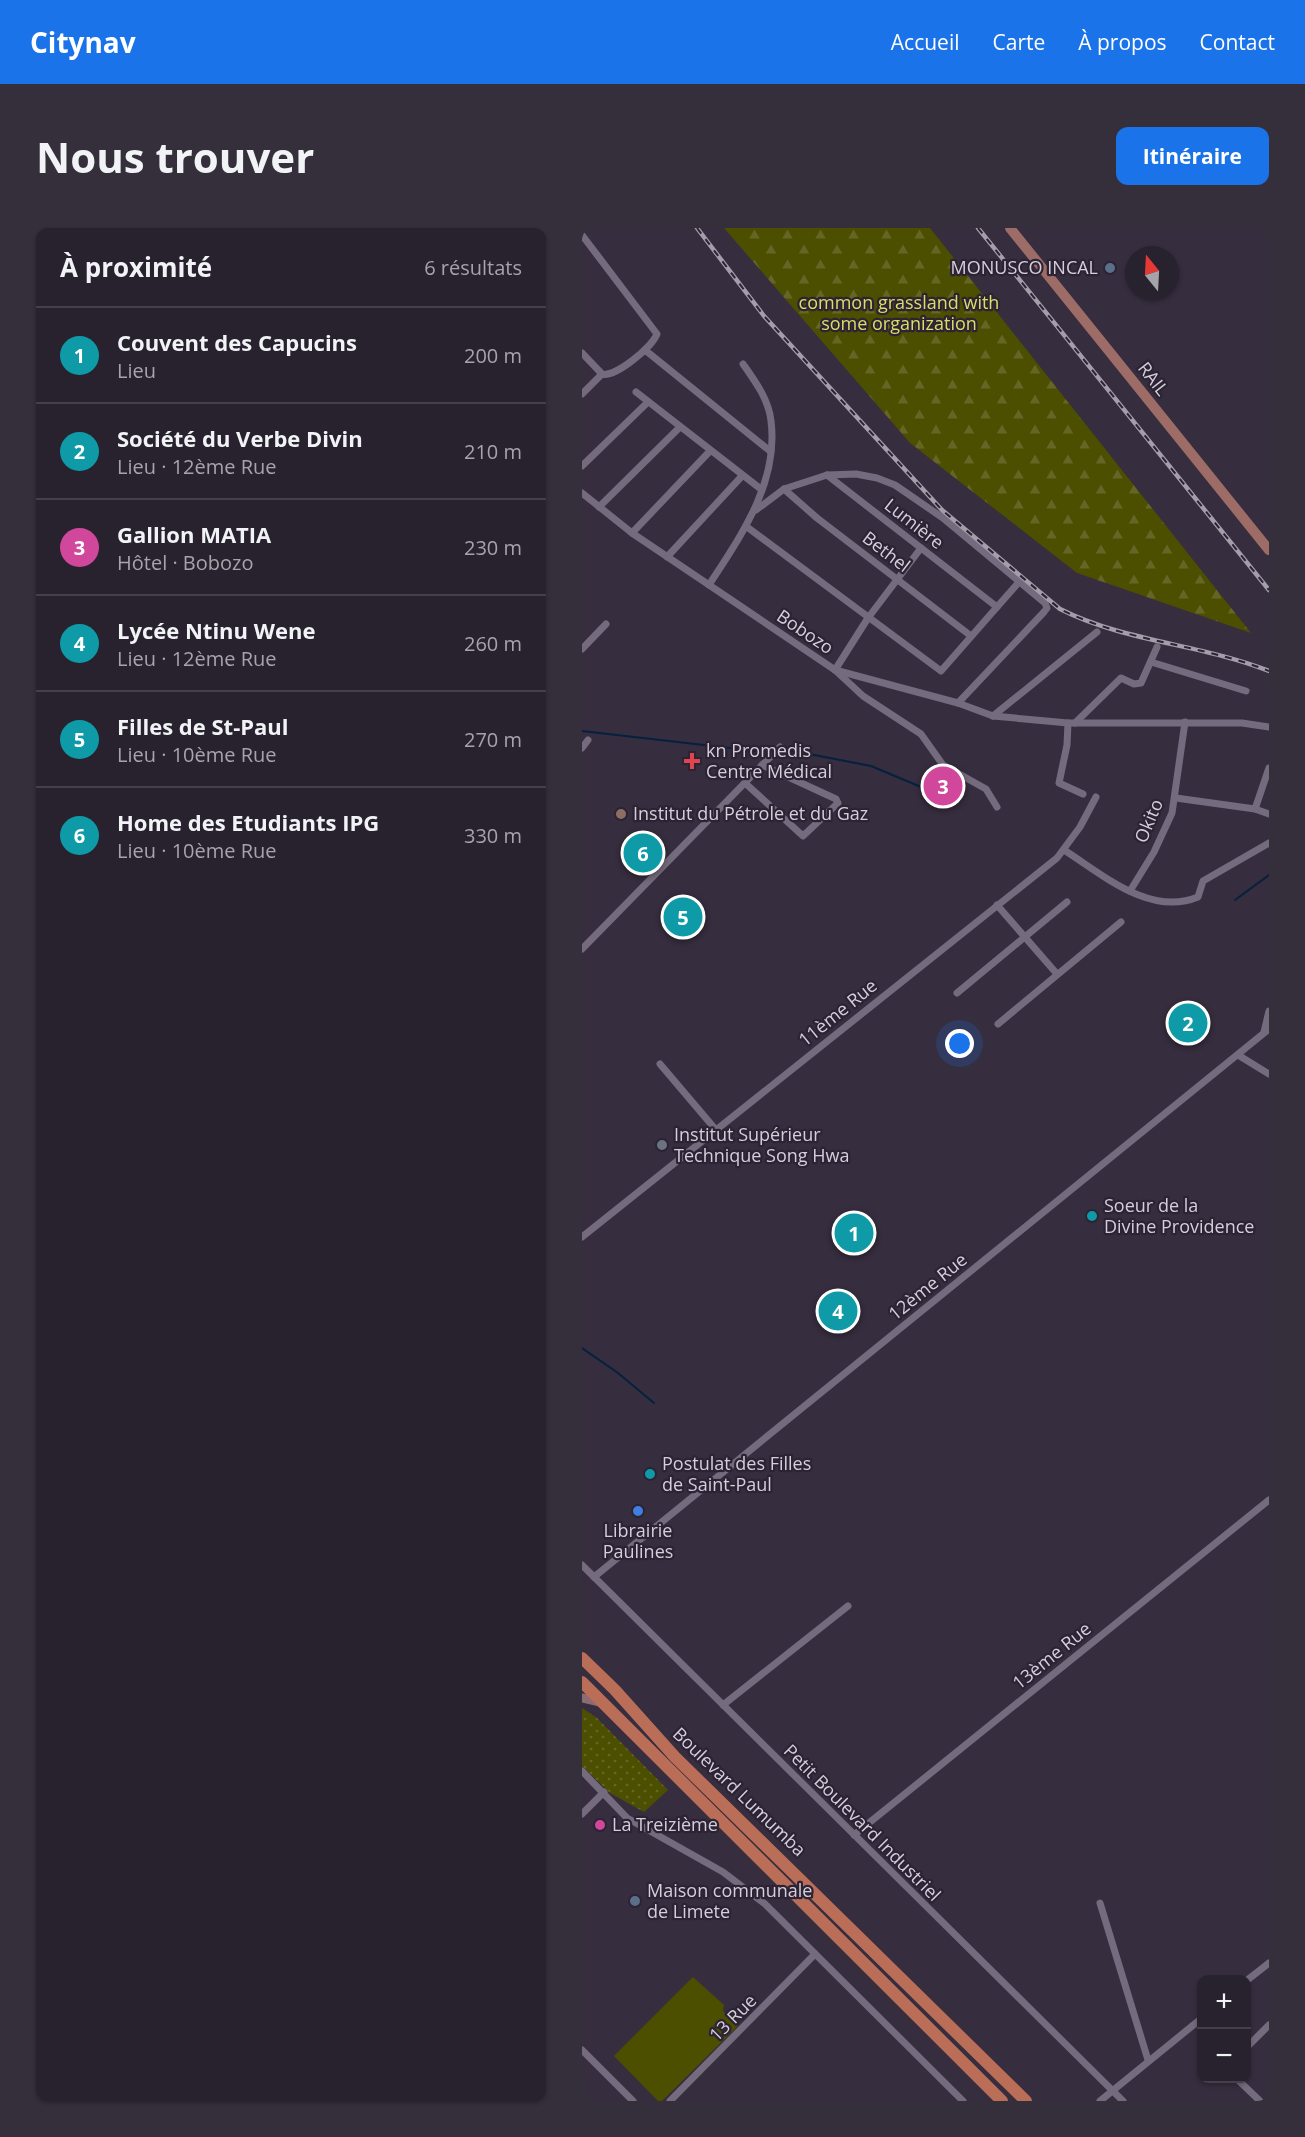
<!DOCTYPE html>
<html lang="fr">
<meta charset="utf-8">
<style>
body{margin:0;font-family:"Open Sans",sans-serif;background:#342f3a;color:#f1f3f6}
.controls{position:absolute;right:18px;bottom:18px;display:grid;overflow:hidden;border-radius:12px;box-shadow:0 2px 4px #0004}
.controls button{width:54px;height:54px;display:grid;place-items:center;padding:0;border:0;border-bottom:2px solid #443f4a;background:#28222e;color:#f1f3f6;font:30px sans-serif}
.compass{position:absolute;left:543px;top:18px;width:54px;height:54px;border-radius:50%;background:#28222e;box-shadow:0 2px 4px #0004;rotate:342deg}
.you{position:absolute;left:378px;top:816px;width:21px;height:21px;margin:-15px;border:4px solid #fff;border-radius:50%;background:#1a73e8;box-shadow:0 0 0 9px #1a73e833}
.badge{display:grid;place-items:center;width:39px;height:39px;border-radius:50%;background:#1a73e8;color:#fff;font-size:20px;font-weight:700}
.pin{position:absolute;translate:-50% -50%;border:3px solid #fff;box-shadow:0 2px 6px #0006}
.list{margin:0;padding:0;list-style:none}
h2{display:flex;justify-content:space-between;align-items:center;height:78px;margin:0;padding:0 24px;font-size:26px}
h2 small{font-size:20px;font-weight:400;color:#a5a4aa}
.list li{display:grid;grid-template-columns:39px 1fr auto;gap:18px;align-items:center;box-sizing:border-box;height:96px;padding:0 24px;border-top:2px solid #443f4a}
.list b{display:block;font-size:22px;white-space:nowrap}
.list p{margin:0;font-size:20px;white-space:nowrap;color:#a5a4aa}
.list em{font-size:20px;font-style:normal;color:#a5a4aa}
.map{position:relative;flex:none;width:687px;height:1873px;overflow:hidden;border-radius:12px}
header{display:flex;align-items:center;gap:36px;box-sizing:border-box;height:84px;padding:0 30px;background:#1a73e8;color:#fff}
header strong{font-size:28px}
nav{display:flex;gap:33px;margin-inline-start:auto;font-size:21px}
.intro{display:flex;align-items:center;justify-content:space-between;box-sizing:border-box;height:144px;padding:0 36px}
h1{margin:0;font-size:42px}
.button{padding:15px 27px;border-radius:12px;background:#1a73e8;color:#fff;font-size:21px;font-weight:700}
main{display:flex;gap:36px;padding:0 36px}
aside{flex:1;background:#28222e;border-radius:12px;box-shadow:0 2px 4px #0004}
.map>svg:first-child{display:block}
</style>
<header>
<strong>Citynav</strong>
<nav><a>Accueil</a><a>Carte</a><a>À propos</a><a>Contact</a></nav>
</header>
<div class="intro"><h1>Nous trouver</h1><a class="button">Itinéraire</a></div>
<main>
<aside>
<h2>À proximité<small>6 résultats</small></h2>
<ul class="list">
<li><span class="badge" style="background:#0f9aa8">1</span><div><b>Couvent des Capucins</b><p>Lieu</p></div><em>200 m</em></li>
<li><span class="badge" style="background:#0f9aa8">2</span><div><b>Société du Verbe Divin</b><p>Lieu · 12ème Rue</p></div><em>210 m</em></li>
<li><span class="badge" style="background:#d1479c">3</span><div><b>Gallion MATIA</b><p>Hôtel · Bobozo</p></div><em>230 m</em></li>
<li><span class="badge" style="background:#0f9aa8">4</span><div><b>Lycée Ntinu Wene</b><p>Lieu · 12ème Rue</p></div><em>260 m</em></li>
<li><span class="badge" style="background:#0f9aa8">5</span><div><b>Filles de St-Paul</b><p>Lieu · 10ème Rue</p></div><em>270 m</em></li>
<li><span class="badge" style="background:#0f9aa8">6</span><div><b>Home des Etudiants IPG</b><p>Lieu · 10ème Rue</p></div><em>330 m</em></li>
</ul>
</aside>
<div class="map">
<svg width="687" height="1873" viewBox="0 0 687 1873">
<defs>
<pattern id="forest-firs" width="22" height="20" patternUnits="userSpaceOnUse" patternTransform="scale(1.5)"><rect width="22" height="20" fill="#4c4e00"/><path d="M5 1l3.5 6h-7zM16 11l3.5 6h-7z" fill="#656625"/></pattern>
<pattern id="garden-dots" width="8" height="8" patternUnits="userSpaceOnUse" patternTransform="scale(1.5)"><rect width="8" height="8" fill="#4c4e00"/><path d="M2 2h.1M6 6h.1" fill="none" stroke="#656625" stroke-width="1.8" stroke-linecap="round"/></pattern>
</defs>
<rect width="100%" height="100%" fill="#362d3e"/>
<polygon fill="url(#forest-firs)" points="142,0 348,0 669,405 495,345 328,215"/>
<polygon fill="url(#garden-dots)" points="0,1480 15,1490 86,1562 62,1584 28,1565 0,1538"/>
<polygon fill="#4c4e00" points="111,1749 142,1777 141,1783 156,1798 80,1873 76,1873 32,1828"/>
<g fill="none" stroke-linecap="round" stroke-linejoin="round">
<g stroke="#05213f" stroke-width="2">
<polyline points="0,503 174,523 186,518 289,538 363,569"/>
<polyline points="653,672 687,647"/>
<polyline points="0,1120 36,1145 72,1175"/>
</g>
<g stroke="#756b7e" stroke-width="7">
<path d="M0,7L75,106C70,119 33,150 20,146L0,166"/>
<polyline points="63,122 188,223"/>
<polyline points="0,125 20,146"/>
<polyline points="54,164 180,262"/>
<polyline points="0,238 66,174"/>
<polyline points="245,247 415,379 437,354"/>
<polyline points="202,261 235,290 389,408"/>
<polyline points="0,265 50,305 253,442 281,468 339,506 361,537 404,561 415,579"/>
<polyline points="17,279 98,199"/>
<polyline points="174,282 202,261 245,247 274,246 295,250 313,257 361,290 463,375 465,380 462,384 376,475"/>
<polyline points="165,299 359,443 415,379"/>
<polyline points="50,305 128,223"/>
<polyline points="85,329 160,248"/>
<path d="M127,357C158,309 197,255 189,193C187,172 173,153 161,136"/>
<polyline points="0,421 24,396"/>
<polyline points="569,434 664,463"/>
<polyline points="253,442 376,475 411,488 486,495 660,495 687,499"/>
<polyline points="253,442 286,390 339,320"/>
<polyline points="411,488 515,404"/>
<polyline points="486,495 485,517 477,555 501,566"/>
<polyline points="493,495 539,450 552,456 559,455 575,419"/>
<polyline points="0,520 6,512"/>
<polyline points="163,555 221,608 256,575 254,571 180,537"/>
<polyline points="594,570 673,581 687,586"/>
<polyline points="673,581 687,540"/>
<path d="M482,622C520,646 568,689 616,669L621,653L687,615"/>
<polyline points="548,663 572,624 590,585 603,494"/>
<polyline points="415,677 475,746"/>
<polyline points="0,721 198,519"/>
<polyline points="375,765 485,674"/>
<polyline points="416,796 539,694"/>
<polyline points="682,804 687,783"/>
<polyline points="656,827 687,846"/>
<polyline points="78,836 134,902"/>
<polyline points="0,1009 475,630 498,599 514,569"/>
<polyline points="0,1337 541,1873"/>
<polyline points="12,1349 687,801"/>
<polyline points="141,1477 266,1378"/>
<polyline points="0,1543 45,1590 141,1644 183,1676 381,1873"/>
<polyline points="0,1586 22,1564"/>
<polyline points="272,1607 687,1272"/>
<polyline points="518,1675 566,1832"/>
<polyline points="664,1753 687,1735"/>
<polyline points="664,1820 687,1797"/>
<polyline points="0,1822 51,1873"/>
<polyline points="654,1850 678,1873"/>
<polyline points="88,1873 233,1726"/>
<polyline points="518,1873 620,1790"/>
</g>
<polyline stroke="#8a6c72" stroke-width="9" points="0,1470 18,1474"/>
<polyline stroke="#9e6c67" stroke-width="10" points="428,0 687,322"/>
<g stroke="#ba6d57" stroke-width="12">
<polyline points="0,1430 33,1462 93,1529 444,1873"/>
<polyline points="0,1454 420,1873"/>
</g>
<defs>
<g id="rail">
<path d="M115,0L182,88L360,282L478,381C543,414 619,416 687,443"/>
<polyline points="396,0 687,362"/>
</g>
</defs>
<use href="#rail" stroke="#a49daa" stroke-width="4.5"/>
<use href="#rail" stroke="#2c2334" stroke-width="2" stroke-dasharray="7" stroke-linecap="butt"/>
</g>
<g fill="#5c6f8a" stroke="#2c2334" stroke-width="2">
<circle cx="528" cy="40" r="6"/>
<circle cx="53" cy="1673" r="6"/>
</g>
<path fill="#e0444e" stroke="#2c2334" stroke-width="2" d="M107 524h6v6h6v6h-6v6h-6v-6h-6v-6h6z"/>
<circle fill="#8d6e63" stroke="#2c2334" stroke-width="2" cx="39" cy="586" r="6"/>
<circle fill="#6b7280" stroke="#2c2334" stroke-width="2" cx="80" cy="917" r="6"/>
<g fill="#0f9aa8" stroke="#2c2334" stroke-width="2">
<circle cx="510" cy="988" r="6"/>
<circle cx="68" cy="1246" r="6"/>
</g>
<circle fill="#3f7fe0" stroke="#2c2334" stroke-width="2" cx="56" cy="1283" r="6"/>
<circle fill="#d1479c" stroke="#2c2334" stroke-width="2" cx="18" cy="1597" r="6"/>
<g text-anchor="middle" stroke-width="4.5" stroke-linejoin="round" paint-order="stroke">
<g font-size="18" fill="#d4cfda" stroke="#2c2334" text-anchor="start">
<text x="516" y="46" text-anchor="end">MONUSCO INCAL</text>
<text x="124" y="529">kn Promedis<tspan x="124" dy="21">Centre Médical</tspan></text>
<text x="51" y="592">Institut du Pétrole et du Gaz</text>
<text x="92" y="913">Institut Supérieur<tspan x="92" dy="21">Technique Song Hwa</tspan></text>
<text x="522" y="984">Soeur de la<tspan x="522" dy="21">Divine Providence</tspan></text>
<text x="80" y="1242">Postulat des Filles<tspan x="80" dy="21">de Saint-Paul</tspan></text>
<text x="56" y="1309" text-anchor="middle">Librairie<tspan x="56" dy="21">Paulines</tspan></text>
<text x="30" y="1603">La Treizième</text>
<text x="65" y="1669">Maison communale<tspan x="65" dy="21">de Limete</tspan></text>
</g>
<g font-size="18" fill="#dade67" stroke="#2c2334">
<text x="317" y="81">common grassland with<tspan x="317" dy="21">some organization</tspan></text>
</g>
<g font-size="18" fill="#d4cfda" stroke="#2c2334">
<text transform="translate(571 151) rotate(52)" y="6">RAIL</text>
<text transform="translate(332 296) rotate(38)" y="6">Lumière</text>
<text transform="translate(304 324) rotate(37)" y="6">Bethel</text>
<text transform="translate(223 404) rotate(34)" y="6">Bobozo</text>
<text transform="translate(567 593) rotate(-67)" y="6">Okito</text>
<text transform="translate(256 785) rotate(-39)" y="6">11ème Rue</text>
<text transform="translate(346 1059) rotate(-39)" y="6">12ème Rue</text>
<text transform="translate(470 1428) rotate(-39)" y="6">13ème Rue</text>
<text transform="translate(157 1564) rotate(44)" y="6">Boulevard Lumumba</text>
<text transform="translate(280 1595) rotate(45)" y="6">Petit Boulevard Industriel</text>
<text transform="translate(151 1790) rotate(-45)" y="6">13 Rue</text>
</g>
</g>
</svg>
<div class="controls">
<button>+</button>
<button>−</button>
</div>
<svg class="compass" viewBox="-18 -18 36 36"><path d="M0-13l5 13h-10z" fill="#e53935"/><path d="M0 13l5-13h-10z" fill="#a5a4aa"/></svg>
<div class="you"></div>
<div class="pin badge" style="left:272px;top:1005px;background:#0f9aa8">1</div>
<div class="pin badge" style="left:606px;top:795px;background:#0f9aa8">2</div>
<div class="pin badge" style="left:361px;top:558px;background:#d1479c">3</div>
<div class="pin badge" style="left:256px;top:1083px;background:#0f9aa8">4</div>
<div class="pin badge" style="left:101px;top:689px;background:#0f9aa8">5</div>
<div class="pin badge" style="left:61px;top:625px;background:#0f9aa8">6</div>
</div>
</main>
